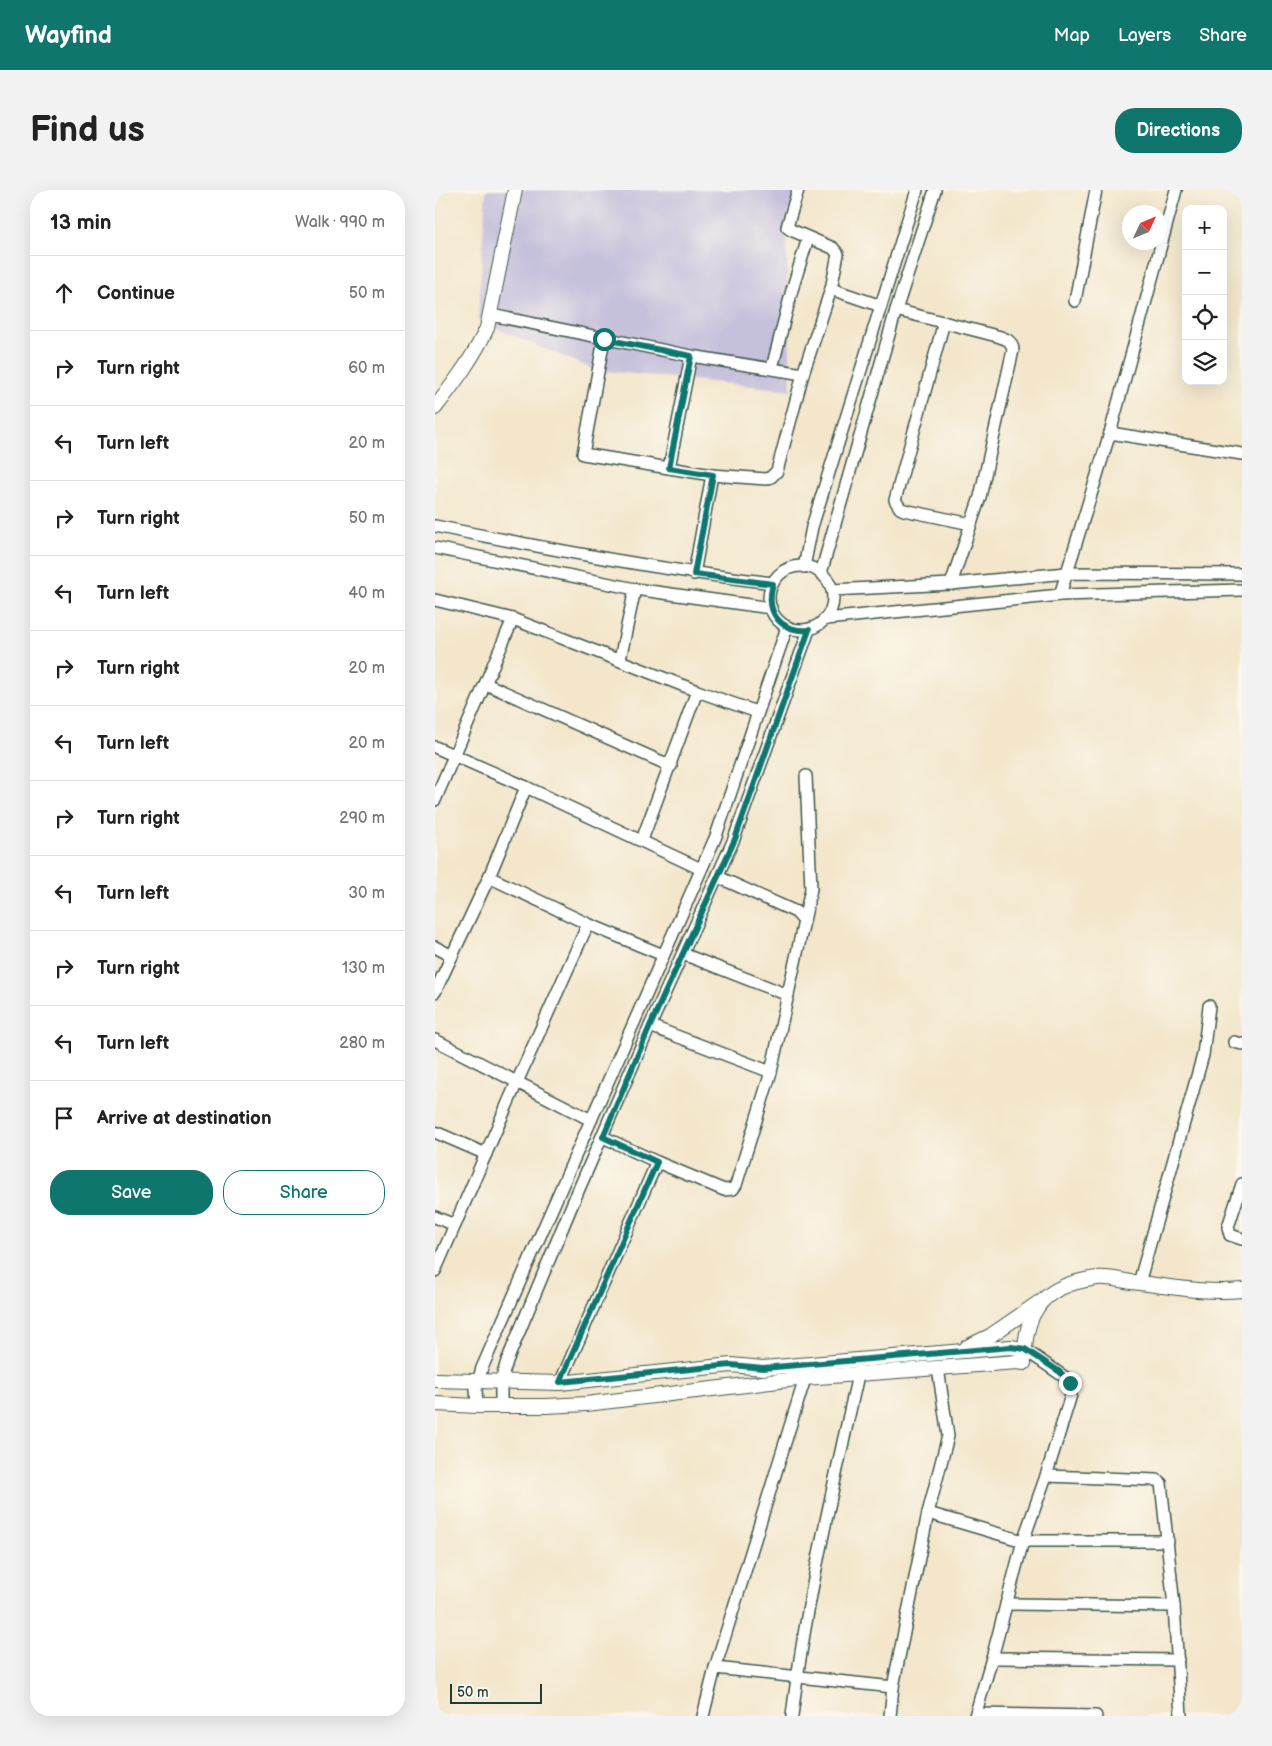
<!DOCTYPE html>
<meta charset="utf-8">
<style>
body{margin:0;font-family:"Balsamiq Sans",sans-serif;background:#f2f2f2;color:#222}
.controls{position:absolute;right:15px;top:15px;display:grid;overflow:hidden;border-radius:10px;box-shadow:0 5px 20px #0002}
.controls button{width:45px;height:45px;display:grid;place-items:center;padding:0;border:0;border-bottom:1px solid #e0e0e0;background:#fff;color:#222;font:25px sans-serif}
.compass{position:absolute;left:687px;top:15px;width:45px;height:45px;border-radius:50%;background:#fff;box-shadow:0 5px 20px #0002;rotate:46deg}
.scale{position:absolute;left:15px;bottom:12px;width:92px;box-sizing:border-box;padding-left:5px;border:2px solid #1f3d34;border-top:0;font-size:14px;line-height:18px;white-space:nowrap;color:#1f3d34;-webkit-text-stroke:4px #fbf7ec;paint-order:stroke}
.stop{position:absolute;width:15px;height:15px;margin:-11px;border:4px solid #0f766e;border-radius:50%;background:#fff}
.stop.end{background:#0f766e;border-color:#fff;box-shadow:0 1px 5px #0008}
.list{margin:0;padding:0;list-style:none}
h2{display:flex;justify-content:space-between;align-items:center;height:65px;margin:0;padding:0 20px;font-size:21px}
h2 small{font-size:16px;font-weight:400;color:#767676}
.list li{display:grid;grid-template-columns:32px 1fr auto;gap:15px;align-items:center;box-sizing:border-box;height:75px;padding:0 20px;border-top:1px solid #e0e0e0}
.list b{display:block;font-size:19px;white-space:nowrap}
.list em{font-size:16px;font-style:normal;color:#767676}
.actions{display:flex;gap:10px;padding:15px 20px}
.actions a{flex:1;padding:11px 0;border:1px solid #0f766e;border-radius:20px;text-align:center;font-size:18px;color:#0f766e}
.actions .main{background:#0f766e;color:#fff}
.icon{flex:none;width:28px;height:28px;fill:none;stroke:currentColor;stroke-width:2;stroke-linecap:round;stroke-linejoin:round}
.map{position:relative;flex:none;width:807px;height:1526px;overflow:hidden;border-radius:20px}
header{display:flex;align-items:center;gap:30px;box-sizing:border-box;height:70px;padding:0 25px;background:#0f766e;color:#fff}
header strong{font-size:24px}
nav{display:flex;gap:28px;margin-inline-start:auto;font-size:18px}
.intro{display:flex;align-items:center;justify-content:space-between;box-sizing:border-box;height:120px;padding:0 30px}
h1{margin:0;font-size:35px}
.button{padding:12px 22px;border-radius:20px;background:#0f766e;color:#fff;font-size:18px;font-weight:700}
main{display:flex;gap:30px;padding:0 30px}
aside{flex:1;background:#fff;border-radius:20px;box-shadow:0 5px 20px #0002}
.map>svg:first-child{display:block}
</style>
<header>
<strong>Wayfind</strong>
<nav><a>Map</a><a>Layers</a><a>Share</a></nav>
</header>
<div class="intro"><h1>Find us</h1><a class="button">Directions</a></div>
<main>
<aside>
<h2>13 min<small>Walk · 990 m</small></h2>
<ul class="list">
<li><svg class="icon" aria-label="ahead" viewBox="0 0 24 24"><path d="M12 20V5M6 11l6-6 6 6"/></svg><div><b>Continue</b></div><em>50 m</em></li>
<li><svg class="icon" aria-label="right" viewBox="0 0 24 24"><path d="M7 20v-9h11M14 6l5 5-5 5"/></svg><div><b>Turn right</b></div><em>60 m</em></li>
<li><svg class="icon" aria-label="left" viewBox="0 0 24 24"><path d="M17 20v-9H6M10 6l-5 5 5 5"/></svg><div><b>Turn left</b></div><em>20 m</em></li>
<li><svg class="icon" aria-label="right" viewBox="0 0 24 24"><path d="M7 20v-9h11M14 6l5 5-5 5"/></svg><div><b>Turn right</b></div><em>50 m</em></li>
<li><svg class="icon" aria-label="left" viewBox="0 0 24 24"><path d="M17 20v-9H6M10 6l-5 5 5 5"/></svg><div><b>Turn left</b></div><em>40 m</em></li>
<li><svg class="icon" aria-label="right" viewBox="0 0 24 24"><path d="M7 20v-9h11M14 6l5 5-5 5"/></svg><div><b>Turn right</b></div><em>20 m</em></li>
<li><svg class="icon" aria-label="left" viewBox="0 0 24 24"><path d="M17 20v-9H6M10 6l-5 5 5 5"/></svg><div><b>Turn left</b></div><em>20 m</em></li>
<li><svg class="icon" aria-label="right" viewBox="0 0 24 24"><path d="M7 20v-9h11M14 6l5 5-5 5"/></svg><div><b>Turn right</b></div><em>290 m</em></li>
<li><svg class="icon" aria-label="left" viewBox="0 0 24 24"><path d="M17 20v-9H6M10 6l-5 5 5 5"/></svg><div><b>Turn left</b></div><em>30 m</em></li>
<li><svg class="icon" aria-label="right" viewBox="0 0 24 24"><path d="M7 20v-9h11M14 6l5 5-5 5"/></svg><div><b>Turn right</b></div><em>130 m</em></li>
<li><svg class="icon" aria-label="left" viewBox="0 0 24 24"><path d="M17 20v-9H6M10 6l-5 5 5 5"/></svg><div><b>Turn left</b></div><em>280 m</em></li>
<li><svg class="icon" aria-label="arrive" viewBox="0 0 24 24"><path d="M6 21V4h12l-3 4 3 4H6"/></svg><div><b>Arrive at destination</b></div></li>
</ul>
<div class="actions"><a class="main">Save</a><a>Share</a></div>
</aside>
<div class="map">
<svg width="807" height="1526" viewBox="0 0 807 1526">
<rect width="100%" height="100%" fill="#fbf7ec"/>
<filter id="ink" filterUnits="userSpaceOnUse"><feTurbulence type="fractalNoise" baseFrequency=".02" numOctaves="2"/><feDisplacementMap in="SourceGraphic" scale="10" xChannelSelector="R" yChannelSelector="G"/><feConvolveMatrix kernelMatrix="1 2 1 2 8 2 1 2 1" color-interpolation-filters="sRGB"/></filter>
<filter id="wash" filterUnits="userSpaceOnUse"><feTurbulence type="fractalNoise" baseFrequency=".0096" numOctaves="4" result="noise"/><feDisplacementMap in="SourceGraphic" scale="20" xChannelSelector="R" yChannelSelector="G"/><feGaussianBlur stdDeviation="1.12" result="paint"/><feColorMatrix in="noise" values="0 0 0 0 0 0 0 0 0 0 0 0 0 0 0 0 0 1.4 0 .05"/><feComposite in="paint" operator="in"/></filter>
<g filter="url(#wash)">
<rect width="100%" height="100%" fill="#f3e6cb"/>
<polygon fill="#c5c0db" points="51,0 362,0 351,29 356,200 160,180 43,131"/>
</g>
<g filter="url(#ink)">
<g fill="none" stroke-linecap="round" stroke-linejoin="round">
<defs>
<g id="minor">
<polyline points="396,99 446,116"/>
<polyline points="640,111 661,0"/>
<path d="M461,120L562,146C571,149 577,150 578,160L545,307L516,394"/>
<polyline points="56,125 256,166 368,184"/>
<polyline points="509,132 460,310 465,318 469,320 536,334"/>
<polyline points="169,149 148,264 277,285 331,289 336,287 342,281 368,184 396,99 403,64 398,58 356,40 352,37 363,0"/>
<polyline points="337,178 357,100 373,48"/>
<polyline points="675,243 807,264"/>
<polyline points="234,278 256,166"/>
<path d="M0,336C112,359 224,380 338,393"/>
<polyline points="0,358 200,399 336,418"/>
<circle cx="366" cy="408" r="32"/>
<polyline points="369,377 377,337 482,0"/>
<polyline points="386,383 461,120 500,0"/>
<polyline points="259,384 277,285"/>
<polyline points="397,400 516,394 631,383 807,384"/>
<polyline points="625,405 675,243 741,0"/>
<polyline points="0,410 78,429 262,501 322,522"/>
<polyline points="391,429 625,405 807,400"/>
<polyline points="185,469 200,399"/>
<polyline points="51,494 236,576"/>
<polyline points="0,557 91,597 266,679"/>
<polyline points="0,610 78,429"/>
<polyline points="207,650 262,501"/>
<polyline points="54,687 153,734 228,765"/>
<polyline points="283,687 361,722 369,731"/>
<polyline points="0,757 17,766"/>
<polyline points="248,764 353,805"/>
<polyline points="0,802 54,687 91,597"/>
<polyline points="215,836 336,882"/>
<polyline points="0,850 156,930"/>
<polyline points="799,852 807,854"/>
<polyline points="0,942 51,964"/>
<polyline points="168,947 222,972 289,1000 298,999 301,995 336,882 376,699 371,586"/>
<polyline points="807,994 793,1037 795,1045 807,1049"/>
<polyline points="0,1027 20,1035"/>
<polyline points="0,1081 82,892 153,734"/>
<polyline points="704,1093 768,865 774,816"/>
<polyline points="125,1193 222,972"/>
<polyline points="42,1216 41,1199 47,1178 281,646 352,437"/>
<polyline points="66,1216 66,1191 72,1171 137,1015 215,836 299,649 374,440"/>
<polyline points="611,1286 722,1290 726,1293 739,1416 746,1526"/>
<polyline points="493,1323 588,1351 733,1351"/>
<polyline points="571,1414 739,1416"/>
<polyline points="557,1468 743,1470"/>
<polyline points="280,1478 458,1497"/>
<polyline points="541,1524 661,1526"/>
<polyline points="268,1526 280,1478 372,1182"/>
<path d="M357,1526C371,1411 398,1298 423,1185"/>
<polyline points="455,1526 458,1497 493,1323 513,1246 503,1178"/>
<polyline points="540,1526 557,1468 588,1351 611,1286 636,1205 635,1193 631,1188 589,1159"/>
</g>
<g id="tertiary">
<path d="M0,218C19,193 39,167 52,138L80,0"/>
<polyline points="532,1157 555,1146 603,1113"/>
<polyline points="0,1190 125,1193 296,1175 328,1178 576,1157 589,1159"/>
<path d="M0,1214L42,1216H111L151,1214L370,1188L582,1172L589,1173C590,1155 591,1133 602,1118C614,1098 640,1091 662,1088C673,1087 685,1090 696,1092C733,1096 770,1104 807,1100"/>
</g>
</defs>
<use href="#minor" stroke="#3f564b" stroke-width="14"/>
<use href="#tertiary" stroke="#3f564b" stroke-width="16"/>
<use href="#minor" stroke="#fff" stroke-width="11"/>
<use href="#tertiary" stroke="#fff" stroke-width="14"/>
</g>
</g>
<g fill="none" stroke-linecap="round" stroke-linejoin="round" filter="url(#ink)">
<path stroke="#0f766e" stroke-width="6" d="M169,149L256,166L234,278L278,285L259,384L338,394C330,422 344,442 374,440L300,649L215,836L168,947L222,972L125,1192L296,1175L328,1178L576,1157L590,1159L625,1182L635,1193"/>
</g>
</svg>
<div class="controls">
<button>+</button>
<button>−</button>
<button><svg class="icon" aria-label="locate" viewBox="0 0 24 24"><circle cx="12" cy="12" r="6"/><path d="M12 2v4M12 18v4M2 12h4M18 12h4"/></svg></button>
<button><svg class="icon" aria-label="layers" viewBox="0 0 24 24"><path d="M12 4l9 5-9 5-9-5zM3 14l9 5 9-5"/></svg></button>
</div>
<svg class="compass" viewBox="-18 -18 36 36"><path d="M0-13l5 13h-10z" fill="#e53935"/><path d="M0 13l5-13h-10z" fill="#767676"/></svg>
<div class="scale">50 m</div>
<div class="stop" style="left:169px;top:149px"></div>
<div class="stop end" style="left:635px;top:1193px"></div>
</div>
</main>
